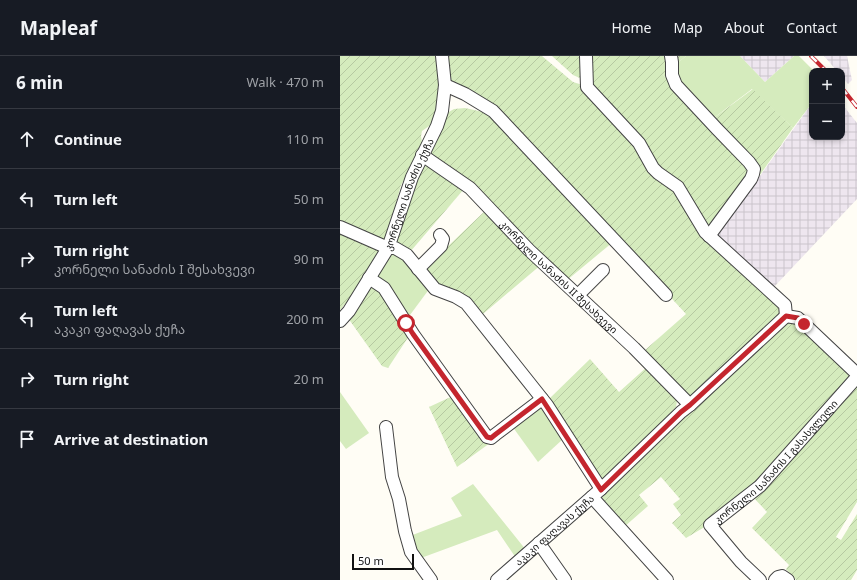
<!DOCTYPE html>
<meta charset="utf-8">
<style>
body{margin:0;font-family:Georgia,"Noto Sans Georgian",serif;background:#242831;color:#f1f3f6}
.controls{position:absolute;right:12px;top:12px;display:grid;overflow:hidden;border-radius:8px;box-shadow:0 2px 6px #0003}
.controls button{width:36px;height:36px;display:grid;place-items:center;padding:0;border:0;border-bottom:1px solid #363941;background:#171b24;color:#f1f3f6;font:20px sans-serif}
.scale{position:absolute;left:12px;bottom:10px;width:62px;box-sizing:border-box;padding-left:4px;border:2px solid #111;border-top:0;font-size:11px;line-height:14px;white-space:nowrap;color:#111;-webkit-text-stroke:3px #fff;paint-order:stroke}
.stop{position:absolute;width:12px;height:12px;margin:-9px;border:3px solid #c4262e;border-radius:50%;background:#fff}
.stop.end{background:#c4262e;border-color:#fff;box-shadow:0 1px 4px #0008}
.list{margin:0;padding:0;list-style:none}
h2{display:flex;justify-content:space-between;align-items:center;height:52px;margin:0;padding:0 16px;font-size:17px}
h2 small{font-size:13px;font-weight:400;color:#9ea1a6}
.list li{display:grid;grid-template-columns:26px 1fr auto;gap:12px;align-items:center;box-sizing:border-box;height:60px;padding:0 16px;border-top:1px solid #363941}
.list b{display:block;font-size:15px;white-space:nowrap}
.list p{margin:0;font-size:13px;white-space:nowrap;color:#9ea1a6}
.list em{font-size:13px;font-style:normal;color:#9ea1a6}
.icon{flex:none;width:22px;height:22px;fill:none;stroke:currentColor;stroke-width:2;stroke-linecap:round;stroke-linejoin:round}
.map{position:relative;flex:none;width:517px;height:524px;overflow:hidden}
header{display:flex;align-items:center;gap:24px;box-sizing:border-box;height:56px;padding:0 20px;background:#171b24;border-bottom:1px solid #363941}
header strong{font-size:19px}
nav{display:flex;gap:22px;margin-inline-start:auto;font-size:14px}
main{display:flex}
aside{flex:1;background:#171b24}
.map>svg:first-child{display:block}
</style>
<header>
<strong>Mapleaf</strong>
<nav><a>Home</a><a>Map</a><a>About</a><a>Contact</a></nav>
</header>
<main>
<aside>
<h2>6 min<small>Walk · 470 m</small></h2>
<ul class="list">
<li><svg class="icon" aria-label="ahead" viewBox="0 0 24 24"><path d="M12 20V5M6 11l6-6 6 6"/></svg><div><b>Continue</b></div><em>110 m</em></li>
<li><svg class="icon" aria-label="left" viewBox="0 0 24 24"><path d="M17 20v-9H6M10 6l-5 5 5 5"/></svg><div><b>Turn left</b></div><em>50 m</em></li>
<li><svg class="icon" aria-label="right" viewBox="0 0 24 24"><path d="M7 20v-9h11M14 6l5 5-5 5"/></svg><div><b>Turn right</b><p>კორნელი სანაძის I შესახვევი</p></div><em>90 m</em></li>
<li><svg class="icon" aria-label="left" viewBox="0 0 24 24"><path d="M17 20v-9H6M10 6l-5 5 5 5"/></svg><div><b>Turn left</b><p>აკაკი ფაღავას ქუჩა</p></div><em>200 m</em></li>
<li><svg class="icon" aria-label="right" viewBox="0 0 24 24"><path d="M7 20v-9h11M14 6l5 5-5 5"/></svg><div><b>Turn right</b></div><em>20 m</em></li>
<li><svg class="icon" aria-label="arrive" viewBox="0 0 24 24"><path d="M6 21V4h12l-3 4 3 4H6"/></svg><div><b>Arrive at destination</b></div></li>
</ul>
</aside>
<div class="map">
<svg width="517" height="524" viewBox="0 0 517 524">
<defs>
<pattern id="industrial-grid" width="8" height="8" patternUnits="userSpaceOnUse"><rect width="8" height="8" fill="#eee6ef"/><path d="M0 4h8M4 0v8" fill="none" stroke="#cbc4cc"/></pattern>
<pattern id="garden-furrows" width="10" height="10" patternUnits="userSpaceOnUse"><rect width="10" height="10" fill="#d5ebbd"/><path d="M-1 1l2-2M0 10L10 0M9 11l2-2" fill="none" stroke="#b6c8a1"/></pattern>
</defs>
<rect width="100%" height="100%" fill="#fffdf5"/>
<g fill="url(#industrial-grid)">
<polygon points="400,0 454,0 425,26"/>
<polygon points="484,0 507,0 512,24 508,28 502,21 502,15 497,15"/>
<polygon points="472,47 472,81 502,81 502,48 517,67 517,143 434,231 377,180"/>
</g>
<g fill="#d5ebbd">
<polygon points="346,0 400,0 425,26 454,0 459,0 474,15 472,15 472,47 453,72 412,33 367,67 323,19"/>
<polygon points="50,194 60,199 90,232 67,263 35,219"/>
<polygon points="0,336 29,377 6,393 0,385"/>
<polygon points="199,347 223,383 198,406 172,370"/>
<polygon points="133,428 186,494 176,502 157,474 81,502 74,494 70,480 122,460 111,442"/>
</g>
<g fill="url(#garden-furrows)">
<polygon points="0,0 97,0 101,43 92,68 82,75 81,80 82,86 80,96 61,129 46,185 0,167"/>
<polygon points="105,0 202,0 233,26 246,30 345,147 441,249 441,260 350,342 304,295 346,258 171,68 107,26"/>
<polygon points="212,0 244,0 242,23 233,19"/>
<polygon points="249,0 346,0 323,19 367,67 413,33 453,72 377,180 368,176 319,112 250,30"/>
<polygon points="125,52 152,58 273,186 226,225 89,99 107,57 114,53"/>
<polygon points="84,106 124,133 70,196 53,185 74,126"/>
<polygon points="146,154 202,208 143,258 133,249 94,227 83,214"/>
<polygon points="0,175 41,194 15,236 0,254"/>
<polygon points="30,225 42,233 69,280 48,312 42,310 8,262"/>
<polygon points="454,264 509,316 510,322 421,425 368,469 346,482 332,467 341,459 333,448 340,443 321,421 299,439 308,450 284,471 264,447 262,441 340,360 447,266"/>
<polygon points="250,303 279,336 308,310 334,340 337,345 336,351 261,431 209,343"/>
<polygon points="517,326 517,446 496,481 501,484 517,458 517,514 511,524 456,524 446,513 449,509 412,472 427,456 412,440"/>
<polygon points="115,339 150,387 117,411 89,351"/>
</g>
<g fill="none" stroke-linecap="round" stroke-linejoin="round">
<defs>
<g id="minor">
<polyline points="246,0 247,31 299,87 313,112 318,117 338,131 365,176 445,249 446,260"/>
<polyline points="331,0 332,6 332,19 336,29 377,73 409,106 414,113 413,118 411,123 369,180"/>
<polyline points="105,29 125,38 153,55 326,239"/>
<path id="s1" d="M82,99L130,132L189,194L294,292L350,349"/>
<polyline points="0,171 48,192 55,192 67,199 95,233 116,241 126,247 207,349 261,433"/>
<polyline points="78,213 101,190 103,183 100,179"/>
<polyline points="29,222 44,232 73,278 147,381 151,382 156,378 202,343"/>
<polyline points="238,239 263,214"/>
<polyline points="446,260 458,262 517,318"/>
<path id="s2" d="M0,265L9,255L48,192L72,121L97,70L102,55L105,29L102,0"/>
<polyline points="46,371 52,421 59,443 65,475 71,496 91,524"/>
<polyline points="252,441 327,524"/>
<polyline points="199,487 225,524"/>
<path id="s3" d="M157,524L261,433L341,356L350,349L446,260"/>
<path id="s4" d="M420,524L401,506L370,469L420,430L517,321"/>
<polyline points="435,524 438,521 442,520 448,524"/>
</g>
</defs>
<use href="#minor" stroke="#444" stroke-width="14"/>
<use href="#minor" stroke="#fff" stroke-width="12"/>
<defs>
<g id="rail">
<polyline points="471,0 486,15"/>
<polyline points="502,32 517,51"/>
</g>
</defs>
<use href="#rail" stroke="#c4262e" stroke-width="4"/>
<use href="#rail" stroke="#fff" stroke-width="2.5" stroke-dasharray="8" stroke-linecap="butt"/>
</g>
<g fill="none" stroke-linecap="round" stroke-linejoin="round">
<polyline stroke="#c4262e" stroke-width="5" points="66,267 73,278 147,381 151,382 156,378 202,343 261,434 341,356 350,349 446,260 458,262 464,268"/>
</g>
<g text-anchor="middle" stroke-width="4" stroke-linejoin="round" paint-order="stroke">
<g font-size="10" fill="#111" stroke="#fff">
<text dy="4" stroke="none"><textPath href="#s2" startOffset="145">კორნელი სანაძის ქუჩა</textPath></text>
<text dy="4" stroke="none"><textPath href="#s1" startOffset="184">კორნელი სანაძის II შესახვევი</textPath></text>
<text dy="4" stroke="none"><textPath href="#s4" startOffset="166">კორნელი სანაძის I გასასვლელი</textPath></text>
<text dy="4" stroke="none"><textPath href="#s3" startOffset="76">აკაკი ფაღავას ქუჩა</textPath></text>
</g>
</g>
</svg>
<div class="controls">
<button>+</button>
<button>−</button>
</div>
<div class="scale">50 m</div>
<div class="stop" style="left:66px;top:267px"></div>
<div class="stop end" style="left:464px;top:268px"></div>
</div>
</main>
